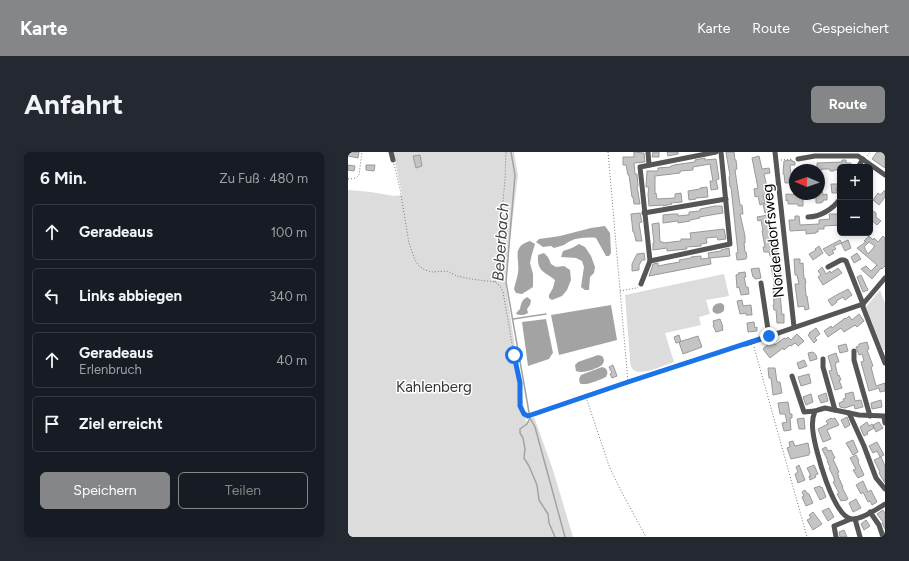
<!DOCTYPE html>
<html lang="de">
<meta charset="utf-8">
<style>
body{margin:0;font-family:Figtree,sans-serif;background:#242831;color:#f1f3f6}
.controls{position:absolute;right:12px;top:12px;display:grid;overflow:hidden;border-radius:6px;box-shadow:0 2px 6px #0003}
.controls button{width:36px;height:36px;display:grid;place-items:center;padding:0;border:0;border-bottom:1px solid #363941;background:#171b24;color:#f1f3f6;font:20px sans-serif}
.compass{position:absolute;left:441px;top:12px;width:36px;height:36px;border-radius:50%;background:#171b24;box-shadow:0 2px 6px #0003;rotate:272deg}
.stop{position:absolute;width:12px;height:12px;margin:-9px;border:3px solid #1a73e8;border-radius:50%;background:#fff}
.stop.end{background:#1a73e8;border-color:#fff;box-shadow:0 1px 4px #0008}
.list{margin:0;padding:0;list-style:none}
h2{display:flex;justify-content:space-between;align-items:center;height:52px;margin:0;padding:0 16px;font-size:17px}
h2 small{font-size:13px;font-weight:400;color:#9ea1a6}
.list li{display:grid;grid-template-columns:26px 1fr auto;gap:12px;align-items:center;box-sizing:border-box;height:56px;margin:0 8px 8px;padding:0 8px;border:1px solid #363941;border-radius:6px}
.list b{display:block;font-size:15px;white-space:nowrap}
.list p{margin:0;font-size:13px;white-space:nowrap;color:#9ea1a6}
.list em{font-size:13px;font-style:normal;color:#9ea1a6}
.actions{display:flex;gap:8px;padding:12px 16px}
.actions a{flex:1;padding:9px 0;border:1px solid #858687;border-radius:6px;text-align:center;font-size:14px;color:#858687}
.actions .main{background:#858687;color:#fff}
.icon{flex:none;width:22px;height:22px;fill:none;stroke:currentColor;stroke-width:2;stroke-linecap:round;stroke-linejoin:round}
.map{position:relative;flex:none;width:537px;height:385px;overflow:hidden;border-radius:6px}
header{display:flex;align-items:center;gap:24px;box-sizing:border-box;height:56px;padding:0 20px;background:#858687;color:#fff}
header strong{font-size:19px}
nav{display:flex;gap:22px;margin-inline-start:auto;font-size:14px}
.intro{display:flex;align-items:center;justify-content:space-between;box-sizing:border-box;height:96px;padding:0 24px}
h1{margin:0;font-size:28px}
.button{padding:10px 18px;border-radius:6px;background:#858687;color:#fff;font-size:14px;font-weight:700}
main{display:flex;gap:24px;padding:0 24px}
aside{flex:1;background:#171b24;border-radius:6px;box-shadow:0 2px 6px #0003}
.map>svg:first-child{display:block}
</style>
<header>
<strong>Karte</strong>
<nav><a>Karte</a><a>Route</a><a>Gespeichert</a></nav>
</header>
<div class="intro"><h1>Anfahrt</h1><a class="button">Route</a></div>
<main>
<aside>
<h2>6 Min.<small>Zu Fuß · 480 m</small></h2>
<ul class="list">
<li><svg class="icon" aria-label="ahead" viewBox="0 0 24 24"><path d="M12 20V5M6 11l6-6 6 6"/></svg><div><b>Geradeaus</b></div><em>100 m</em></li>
<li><svg class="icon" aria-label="left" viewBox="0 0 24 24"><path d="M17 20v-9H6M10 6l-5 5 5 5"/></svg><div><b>Links abbiegen</b></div><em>340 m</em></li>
<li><svg class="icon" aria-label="ahead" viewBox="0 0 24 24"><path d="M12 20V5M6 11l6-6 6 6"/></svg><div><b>Geradeaus</b><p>Erlenbruch</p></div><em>40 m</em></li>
<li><svg class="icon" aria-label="arrive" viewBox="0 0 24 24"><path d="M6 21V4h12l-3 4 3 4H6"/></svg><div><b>Ziel erreicht</b></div></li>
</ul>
<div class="actions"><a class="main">Speichern</a><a>Teilen</a></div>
</aside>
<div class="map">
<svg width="537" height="385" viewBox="0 0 537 385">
<rect width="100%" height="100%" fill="#fff"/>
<g fill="#dcdcdc">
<polygon points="45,0 166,0 170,23 157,128 178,270 186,265 205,318 225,385 0,385 0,38 23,40 46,44 54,43"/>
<path d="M376,122L381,144L358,148L362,162L351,165L353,173L317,181L326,210C317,213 295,223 287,219C283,217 282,212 282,207L277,143Z"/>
<polygon points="532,138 537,151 537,198 535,198 518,155"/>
</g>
<g fill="#a3a3a3">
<path d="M257,74L262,81L263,101L261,104H258L248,86C243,85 229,86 225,88C221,89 219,91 216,93C213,94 209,95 206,96L203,94L195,95L188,90L191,87L212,84L243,76Z"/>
<path d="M182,89L187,92L184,102L182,111L185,122V135L174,142L168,141L166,137C167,132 169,127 170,121C172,106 163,95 182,89Z"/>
<polygon points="231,92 237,95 243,104 247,115 246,121 242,125 241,138 237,138 233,135 236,115 234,109 228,106 213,105 215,99 224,96"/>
<path d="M196,101L200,105L203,112L208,115L216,114L222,118L223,128L219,138L214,144L204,148L201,146V143L205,136L207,128C196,119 189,120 190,103Z"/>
<path d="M179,145L183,148L182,153L179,157L180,161C177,163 172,164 168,162L169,160L172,157C173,151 174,148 179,145Z"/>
<path d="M373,151L376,153C377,159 375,161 369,162L365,160C363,154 368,151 373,151Z"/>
<polygon points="263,153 269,188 211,203 203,163"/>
<polygon points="198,167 205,201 204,202 201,207 180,214 174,170"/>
<path d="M250,203L254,204C256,207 257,209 254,213C248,217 235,222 228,219L227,213L230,210Z"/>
<path d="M254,215L257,216C260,219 260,221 258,225C254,227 240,233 235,232C231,232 232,231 231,227L233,223Z"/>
</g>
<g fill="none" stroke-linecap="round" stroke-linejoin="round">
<g stroke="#a3a3a3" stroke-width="1.5">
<polyline points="163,0 167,23 158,130 182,266 179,272 172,277 172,281 175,286 177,297 176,306 181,314 189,333 191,348 200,362 201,371 207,385"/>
<polyline points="165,167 198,162"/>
<polyline points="182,266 187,275 217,385"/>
</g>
</g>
<g fill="#c4c4c4" stroke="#999" fill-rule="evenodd">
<polygon points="0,0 11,0 10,6 0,4"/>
<polygon points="286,0 296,1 297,10 286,11 287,22 289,22 290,34 289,34 292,52 286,52 285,45 284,45 281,23 280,23 278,13 275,13 275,5 286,5"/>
<polygon points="305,0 311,0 311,5 304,5"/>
<polygon points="319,0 330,0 330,2 320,4"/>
<polygon points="378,0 386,0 387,8 388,8 389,17 387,18 392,53 394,53 395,62 392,62 397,84 397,91 396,91 397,100 398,100 399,105 398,106 398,107 389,108 388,101 390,101 383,35 382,35 381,25 382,24"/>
<polygon points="529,0 537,0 537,16 524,7"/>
<polygon points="72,3 74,14 68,16 65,4"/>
<polygon points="411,4 414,17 421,16 422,21 416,22 419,35 417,35 419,42 415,43 417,51 422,50 424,59 417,61 415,52 417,51 412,53 410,44 407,45 406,37 410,36 404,6"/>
<polygon points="357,6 357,8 368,7 371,27 368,28 370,37 363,38 362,29 365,29 362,12 345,15 345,18 332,19 332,21 307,24 307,42 308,41 309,47 327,46 327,42 333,41 334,50 323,51 324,52 315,54 315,53 301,54 300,42 301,35 298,35 299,19 310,19 310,16 323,15 323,14 326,13 347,10 347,8"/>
<polygon points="444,8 444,9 447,10 447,13 442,13 443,22 446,22 446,27 441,27 441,31 437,31 436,22 435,22 436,9"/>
<polygon points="494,8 498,8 498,11 503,11 503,15 492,15 492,18 486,18 486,19 482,19 482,17 474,17 474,18 469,18 469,11 494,10"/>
<polygon points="0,13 7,14 6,19 0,18"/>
<polygon points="18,13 27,13 26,19 18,18"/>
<polygon points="483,32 492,32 492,36 488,36 489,41 484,41"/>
<polygon points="359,35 360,45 348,46 348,47 341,48 340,39 352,37 352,36"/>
<polygon points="471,38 474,38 475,43 479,42 479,48 475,48 475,50 473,50 473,51 468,51 468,46 455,46 455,54 450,54 450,52 440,52 440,48 438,49 438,42 454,43 454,42 471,42"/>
<polygon points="537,38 537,45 531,53 525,48 530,41 532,43"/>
<polygon points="367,54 374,54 375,61 351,65 352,66 342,68 342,69 330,71 330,69 315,71 315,63 325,62 330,62 330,64 339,63 341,63 341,60 352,59 352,57"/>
<polygon points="525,59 528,61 528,65 533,69 529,73 522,67 522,62"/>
<polygon points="292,61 294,70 291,71 294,89 288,89 286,80 285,80 283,62"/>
<polygon points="481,62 492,62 492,73 476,74 476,77 470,77 470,80 468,80 468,81 458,82 458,78 442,79 441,68 447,68 447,64 451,64 452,73 471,72 471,68 482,67"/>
<polygon points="420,63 423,74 421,74 425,92 427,91 430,104 426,105 426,103 422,104 421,100 416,100 415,95 417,95 414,79 415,79 413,68 410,69 409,65"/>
<polygon points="311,71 312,90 315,90 315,91 333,89 333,87 343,87 342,81 376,77 378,87 370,88 369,85 358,86 359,91 353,92 353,94 338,95 339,97 319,99 319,96 305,98 305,91 306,91 304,72"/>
<path d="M521,84L525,88L526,86L530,90L535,84L537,86V114L534,117L533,116L524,127L513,117L518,114L523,119L529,113L509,96L518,90L516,89ZM521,90L527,94L520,102L516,95Z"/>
<polygon points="492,88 494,91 486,94 488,97 484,99 486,101 481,104 475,97"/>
<polygon points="500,88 503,96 497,99 493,91"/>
<polygon points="471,94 475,101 465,108 461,102 468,98 467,97"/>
<polygon points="381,96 382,104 362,106 363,112 301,124 305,112 310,111 310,114 320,112 332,110 331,108 343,106 343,105 353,104 353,107 361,106 360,101 373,99 373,98"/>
<polygon points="296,101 297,108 294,108 291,113 291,118 284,119 284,112 289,102"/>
<polygon points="509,101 513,107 506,111 503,105"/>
<polygon points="446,107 452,107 452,112 455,111 456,127 457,126 458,131 457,131 458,144 459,144 461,157 457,158 456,154 450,155 447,132 451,132 449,123 447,123"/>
<polygon points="423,114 430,114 430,119 432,119 433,138 432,138 432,141 434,163 436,162 436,171 429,171 428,158 426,158 425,153 426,153 425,135 426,135 426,129"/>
<polygon points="474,115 478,122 482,119 483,121 490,116 494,121 475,133 470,125 473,123 470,119"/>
<polygon points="411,116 413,126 407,127 406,125 405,125 403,117"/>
<polygon points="397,120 398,125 396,125 398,135 400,135 401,142 393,143 391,135 389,136 388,123 391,122 390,121"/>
<polygon points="513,123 520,138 515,140 509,125"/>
<polygon points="500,137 504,143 497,148 495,145 488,149 489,150 484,154 480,148 492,141 493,141"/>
<polygon points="394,148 395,154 403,153 404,163 398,163 398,161 392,162 389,149"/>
<polygon points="511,162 516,169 509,175 507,173 496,180 493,176 480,185 476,179 483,174 484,176 497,166 498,167 501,164 504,168"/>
<polygon points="372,167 375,175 374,175 375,178 368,180 365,173 366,173 365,169"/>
<polygon points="406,170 407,176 409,175 409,179 400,180 399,171"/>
<polygon points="468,176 472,182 467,186 469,188 466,191 460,183 462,182 461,181"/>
<polygon points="449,182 456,189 450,194 447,191 443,194 442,193 436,198 435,196 422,206 415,197 424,189 427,193 436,186 438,187 440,185 443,188"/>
<polygon points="331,183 333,190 328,191 326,185"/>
<polygon points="350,184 354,195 335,202 331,190"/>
<polygon points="519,190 521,197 519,198 525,214 523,215 528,234 537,231 537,239 532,240 531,236 521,239 513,210 516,209 514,202 511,203 508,195 511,194 511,192"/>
<polygon points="498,192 500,199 492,201 490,194"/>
<polygon points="465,200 468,203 469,207 462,209 460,201"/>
<polygon points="488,201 491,210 488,210 488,212 487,212 490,224 491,223 493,228 491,228 494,236 487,238 481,219 484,218 480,204"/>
<polygon points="456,208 459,214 451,217 449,211"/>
<polygon points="265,213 269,224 264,226 262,222 264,221 261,215"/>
<polygon points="420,216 427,216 429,230 432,230 434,241 425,243 423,226 421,226"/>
<polygon points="461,222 463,231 453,234 450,225"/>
<polygon points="505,240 507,249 513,248 515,255 507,257 506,253 497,256 492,255 491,251 496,249 495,247 498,246 497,242"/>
<polygon points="478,241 480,249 473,251 470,244"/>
<polygon points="463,242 465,250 458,253 455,245"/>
<polygon points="533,248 534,255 524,257 523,251"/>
<polygon points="440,250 442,262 444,262 444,266 442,266 443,278 436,279 434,271 439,270 437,262 432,262 430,251"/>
<polygon points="499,265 502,273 497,276 493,268"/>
<polygon points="456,266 457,277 451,277 449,267"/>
<polygon points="483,266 484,267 487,266 491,273 479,278 483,287 475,290 470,277 480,272 478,269"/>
<polygon points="519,270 521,274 524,272 526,276 519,280 520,282 516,284 512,275"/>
<polygon points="531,270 535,276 528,280 525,273"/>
<polygon points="505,288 510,300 505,303 498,291"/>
<polygon points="445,289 447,294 460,291 462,301 461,301 461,303 443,307 439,296 442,295 441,290"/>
<polygon points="529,290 536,303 532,305 529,299 525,301 521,294"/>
<polygon points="478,295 480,299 483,298 487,306 485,307 491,320 489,321 491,324 490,324 495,335 494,335 500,347 497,349 496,348 493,349 489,342 491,341 485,330 487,329 486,327 486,326 481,316 482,315 479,309 480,309 474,297"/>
<polygon points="508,303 511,309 510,310 516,323 510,326 505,318 508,317 502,306"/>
<polygon points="533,305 537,314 537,331 531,321 532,320 526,308"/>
<polygon points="451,313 457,328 450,331 447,322 450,320 448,315"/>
<polygon points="466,313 470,322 467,323 468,325 462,328 461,324 463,324 459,316"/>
<polygon points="515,329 520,340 523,338 529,350 524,353 522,349 520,350 515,340 513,342 508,333"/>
<polygon points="472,334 473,336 474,335 478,345 472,348 466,336"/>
<polygon points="457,338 460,342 461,342 465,351 458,354 454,345 456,344 454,340"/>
<polygon points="508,347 513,356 505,360 501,351"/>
<polygon points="481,356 486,365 480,369 474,359"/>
<polygon points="535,358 537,361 537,377 534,371 535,370 529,362"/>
<polygon points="465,360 474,372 465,378 459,368 463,366 461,363"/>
<polygon points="518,368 522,374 516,378 513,372"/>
<polygon points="496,378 499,385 492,385 491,380"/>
</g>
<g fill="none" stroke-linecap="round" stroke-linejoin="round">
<g stroke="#777" stroke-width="1" stroke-dasharray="1 2" stroke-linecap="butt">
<polyline points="260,0 280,230"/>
<polyline points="519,4 522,0"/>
<polyline points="433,8 445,7"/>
<polyline points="46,12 52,37 61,91 67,108 71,114 77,118 84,120 99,119 109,124 123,127 147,130 152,134 155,140 166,203 172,231 172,254 174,260 179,264 183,264 280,230 394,193"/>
<polyline points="0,27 2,27 8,26 11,23 14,0"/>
<polyline points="147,130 157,28 158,0"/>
<polyline points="272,139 288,136 290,135"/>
<polyline points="406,195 459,385"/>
<polyline points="238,245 261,314 271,335 298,385"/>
</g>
<g stroke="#555" stroke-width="5">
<polyline points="43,0 45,8"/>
<polyline points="300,0 301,13"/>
<polyline points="368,0 292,15 302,109 382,92 373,0"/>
<polyline points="427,0 446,175"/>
<polyline points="450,7 467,4 510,4 537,23"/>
<polyline points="510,15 515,7"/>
<polyline points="296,61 378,47"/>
<path d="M460,65C472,65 485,57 492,47"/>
<polyline points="480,115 493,108 496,108 498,109 515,152 515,155 537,211"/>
<polyline points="413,131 421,184"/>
<polyline points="293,132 302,109"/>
<polyline points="398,192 515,152 537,126"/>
<polyline points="506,199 506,208 522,264"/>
<polyline points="475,207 475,215 487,258"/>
<polyline points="444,224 456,260 467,259 470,258 477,256 511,263 537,264"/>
<path d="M467,259C464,266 464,273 465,280C467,297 485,365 504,367C513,368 529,357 537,352"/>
<polyline points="501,261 516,294 528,326 537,337"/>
<polyline points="536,265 537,271"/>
<polyline points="522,360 531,373 535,385"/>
<polyline points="507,367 512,385"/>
<polyline points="488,385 486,374 503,367"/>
</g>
</g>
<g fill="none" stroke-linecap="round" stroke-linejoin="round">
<polyline stroke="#1a73e8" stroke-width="5" points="166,203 172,231 172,254 176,262 180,264 280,230 421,184"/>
</g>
<g text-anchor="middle" stroke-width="3" stroke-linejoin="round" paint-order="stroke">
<g font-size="15" fill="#000" stroke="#fff">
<text transform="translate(425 89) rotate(-96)" y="5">Nordendorfsweg</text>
</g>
<g font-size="15" fill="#333" stroke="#fff">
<text x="86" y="240">Kahlenberg</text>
</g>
<g font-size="16" font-style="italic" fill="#444" stroke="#fff">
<text transform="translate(152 90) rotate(-86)" y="6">Beberbach</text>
</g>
</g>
</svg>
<div class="controls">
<button>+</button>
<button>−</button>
</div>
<svg class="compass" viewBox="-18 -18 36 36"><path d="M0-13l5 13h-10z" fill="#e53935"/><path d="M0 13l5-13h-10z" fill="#9ea1a6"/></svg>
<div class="stop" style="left:166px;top:203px"></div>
<div class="stop end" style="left:421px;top:184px"></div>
</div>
</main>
